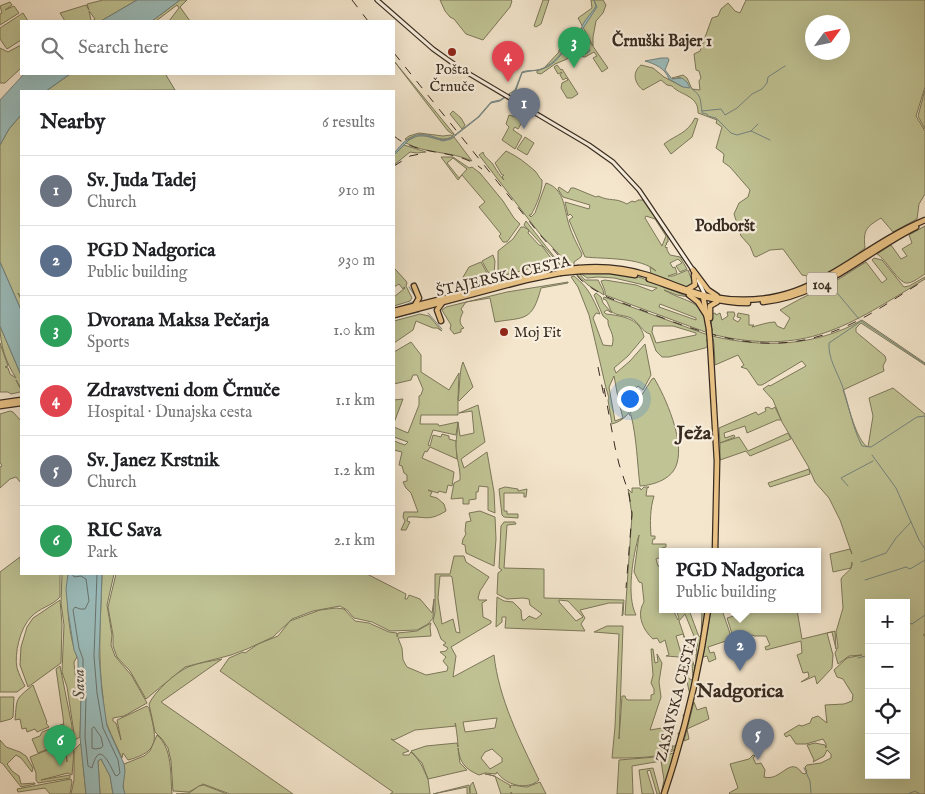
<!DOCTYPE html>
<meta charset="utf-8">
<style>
body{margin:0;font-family:"IM FELL English",serif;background:#f2f2f2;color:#202124}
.controls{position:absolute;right:15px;bottom:15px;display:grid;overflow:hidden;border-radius:0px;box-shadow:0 5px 20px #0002}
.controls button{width:45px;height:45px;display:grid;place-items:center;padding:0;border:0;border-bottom:1px solid #e0e0e0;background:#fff;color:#202124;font:25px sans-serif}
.compass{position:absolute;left:805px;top:15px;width:45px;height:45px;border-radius:50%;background:#fff;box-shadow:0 5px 20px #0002;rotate:57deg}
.you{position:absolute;left:629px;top:398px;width:18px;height:18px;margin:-12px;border:4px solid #fff;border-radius:50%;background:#1a73e8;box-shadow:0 0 0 8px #1a73e833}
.badge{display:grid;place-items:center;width:32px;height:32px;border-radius:50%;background:#8f2418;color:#fff;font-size:16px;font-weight:700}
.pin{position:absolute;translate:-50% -41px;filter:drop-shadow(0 1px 2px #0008)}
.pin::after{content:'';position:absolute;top:26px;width:18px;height:15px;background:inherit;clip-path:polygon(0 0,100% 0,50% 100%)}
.popup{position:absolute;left:659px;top:548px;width:162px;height:65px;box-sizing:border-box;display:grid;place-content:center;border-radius:0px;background:#fff;filter:drop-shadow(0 1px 4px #0005);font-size:16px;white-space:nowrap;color:#757577}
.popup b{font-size:19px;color:#202124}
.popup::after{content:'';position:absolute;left:50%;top:100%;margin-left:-10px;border:10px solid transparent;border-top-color:#fff}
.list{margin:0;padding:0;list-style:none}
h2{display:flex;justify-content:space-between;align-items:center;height:65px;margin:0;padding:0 20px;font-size:21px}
h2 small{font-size:16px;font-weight:400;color:#757577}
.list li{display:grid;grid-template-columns:32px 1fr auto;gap:15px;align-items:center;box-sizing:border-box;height:70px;padding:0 20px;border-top:1px solid #e0e0e0}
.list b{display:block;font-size:19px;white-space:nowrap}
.list p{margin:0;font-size:16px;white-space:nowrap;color:#757577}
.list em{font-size:16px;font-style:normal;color:#757577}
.icon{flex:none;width:28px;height:28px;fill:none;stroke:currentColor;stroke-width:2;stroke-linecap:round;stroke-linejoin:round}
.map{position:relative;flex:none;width:925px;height:794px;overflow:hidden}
.search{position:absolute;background:#fff;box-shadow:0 5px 20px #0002;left:20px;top:20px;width:375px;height:55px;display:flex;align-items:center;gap:12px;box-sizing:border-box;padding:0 18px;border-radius:0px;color:#757577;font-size:19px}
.panel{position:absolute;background:#fff;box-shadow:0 5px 20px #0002;left:20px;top:90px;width:375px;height:485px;border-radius:0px}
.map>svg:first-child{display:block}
</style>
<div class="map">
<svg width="925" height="794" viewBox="0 0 925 794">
<rect width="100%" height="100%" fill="#f4e6cd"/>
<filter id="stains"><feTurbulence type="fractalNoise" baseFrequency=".004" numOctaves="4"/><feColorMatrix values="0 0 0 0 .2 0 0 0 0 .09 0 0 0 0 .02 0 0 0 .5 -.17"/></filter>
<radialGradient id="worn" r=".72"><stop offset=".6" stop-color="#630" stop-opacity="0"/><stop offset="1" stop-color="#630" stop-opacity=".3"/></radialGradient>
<g fill="#c0c394" stroke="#7c775a" fill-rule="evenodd">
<polygon points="103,0 137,0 101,21 92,21 95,19 89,11 91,20 89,21 65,21 60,13 86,5 89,10 87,4"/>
<polygon points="180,0 187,0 180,7 190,21 169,21 179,8 177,5 156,21 152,21"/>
<polygon points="440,0 511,0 512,1 510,7 483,40 466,34 454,19 450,17 445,11"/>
<polygon points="543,0 549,0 541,24 536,27 534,26"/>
<polygon points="591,0 603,0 606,5 603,13 596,21 593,37 593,46 578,18 592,8"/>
<path d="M746,0H925V87L916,116L925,131V194L919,204L917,219L893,232L881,218C866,227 863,230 865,248C848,261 825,281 802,275L783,249L770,250L756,257L754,256L750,246L741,236L734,214L739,203L748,197L750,190L730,167L723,162L724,154L716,148L722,127L716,123L717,120L698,113C699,95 679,95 672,86L667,85L661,80L643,90C634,83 632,72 641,65L653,68L664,77L683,87L680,77L675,79L672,78L683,75L687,78L692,89L700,90L699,81L701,78L699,71L696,70L694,54L700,51L712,18L718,16L721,9L728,3L735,11L740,13ZM812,22H842V52H812Z"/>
<polygon points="10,2 12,5 5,10 14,6 19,13 0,25 0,14 2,13 0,6"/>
<polygon points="23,13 28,21 21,21 21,40 7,49 0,39 0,28"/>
<path d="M583,32L608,68L602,72L593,58L597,56L594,52L585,57L572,55L567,59L555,64L541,74L537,73V71L544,68L559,52V50L571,41C576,41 580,45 584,40L582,33Z"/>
<polygon points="19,46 21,46 21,68 5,83 0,83 0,48 8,52"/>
<polygon points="394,61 454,134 454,135 448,131"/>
<polygon points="557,65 561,70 562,69 578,94 572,98 567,98 561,88 562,83 568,80 566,78 563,80 560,75 562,72 558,74 554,67"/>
<polygon points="70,74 167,74 166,75 175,90 46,91"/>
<polygon points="925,90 925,129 918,116"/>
<polygon points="453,111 461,118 465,125 462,129 450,114"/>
<polygon points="21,115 21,297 18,293 21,299 21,310 0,262 0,145 9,129"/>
<polygon points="509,115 524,119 518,129 515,127 513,130 522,136 515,149 502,140 509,127 506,124"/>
<path d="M695,118L698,119L692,137L671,154L664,144C677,134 687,134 695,118Z"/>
<path d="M419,133L443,136L451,135L453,136C439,146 427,126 406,140L405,139L409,136Z"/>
<path d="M420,135C432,136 442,144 454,137L472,161C451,151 426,154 406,143L411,138Z"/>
<polygon points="525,137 534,143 527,155 517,149"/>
<polygon points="404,145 426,152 417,153 410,152 394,165 394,155"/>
<path d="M506,151C517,156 526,163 535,171C539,175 538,177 542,180C543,190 536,206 531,215H529L531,217L535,213L546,183C565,189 564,209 569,225C572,235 577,244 582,254L581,257L574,262V266H570L540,234L479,155L483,152C485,159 491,160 494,166C497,171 500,176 504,180L502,177L504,175H502L495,163Z"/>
<path d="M441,157H453L469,168L472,167L480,173L503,201L514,218L520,224L507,242H503L499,236L501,234L479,207L485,202L462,175L458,180ZM453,158L467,169L459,178L447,163Z"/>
<path d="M559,187L568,193L571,188H574L596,197L598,196C611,202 614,197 627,204L632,201L635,202L638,200H643L668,236V242L666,243L667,244L665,246L666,248L667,247V250L670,255L680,257L687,269L680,272L676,266L682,263L678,259L670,263L673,268L675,267L677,273L668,276H673L688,270L693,283L689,288L651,275L650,267L656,271C641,257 604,259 585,257L569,220L573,217L570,214L568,216L565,202L589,209L590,205L563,197L558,189ZM646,216L655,219L666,236L662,246L645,218Z"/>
<polygon points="526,221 563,268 524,225"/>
<path d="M925,226V274C920,277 913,283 907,283C899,284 885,258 877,254L891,245L901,259L907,256L902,249L912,243L909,235Z"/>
<polygon points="521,227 524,227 529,230 528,233 539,245 542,246 554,262 498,277 498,251 513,239"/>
<polygon points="493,255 495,261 494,276 488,272 482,261"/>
<path d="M874,258L882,260L904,287L909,286L925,277V279C848,326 806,357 711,334L712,314L715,313L716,315L720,313L722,320L728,316L727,312H734L735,315L733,319L738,322L741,318L737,317L738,313L749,315V325H754L752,327C760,325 768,322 775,322L777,326L784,329L790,318L780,310L800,299L831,284L866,262L882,283L887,279L872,260Z"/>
<polygon points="481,262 487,273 481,281 456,289 469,267"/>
<polygon points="394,269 395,269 406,281 407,283 406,286 412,298 410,301 394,306 394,297 405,288 404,287 403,289 399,284 394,287"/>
<path d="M594,271L630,275L642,278L686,296L688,297L677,295L664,290C690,305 702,297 708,333L605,295V291L601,281L605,280L636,285L652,291L657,288L614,278L598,277L587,278L580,273ZM660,304L696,318V320L659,307Z"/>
<polygon points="578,272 585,280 598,280 603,290 604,295 588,285 575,273"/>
<path d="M574,276C589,288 592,297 600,314L596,313L593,318L603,345L612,346C616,333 607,329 608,320L603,316L594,295L596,293L601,297L603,303L612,313L607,310L604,312L606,314C622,316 640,318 644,337L628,356L614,368L616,373L630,361L645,344L651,375L643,390L638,386L636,388L641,393C633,406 628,420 612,424L608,400L609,398L606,388L589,315L578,287L571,277ZM614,376L619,403L623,418L615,421L609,387Z"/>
<path d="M568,282V283L541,288C532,322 525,317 495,322L490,298L466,302L461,309L463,312C460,318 458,323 464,328L461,329V332L454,334L450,329L451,325L442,310L446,307L507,292Z"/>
<path d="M604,297L708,335V346L705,348L669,357H662L656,351L650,334C642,332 639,322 631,318C625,315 616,316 611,311C610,309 608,303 606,300L603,299ZM653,326H673L696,333V335L656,343L652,332Z"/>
<polygon points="420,314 429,316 442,331 437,328 433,328 416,321 413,330 394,343 394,321"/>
<path d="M862,320L925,363V365L861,323L856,328V332L885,356L886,360L883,366L884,371L843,390C848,403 856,441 868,447L873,416L869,398L893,388L925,414V634L923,635H925V794H730L729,793L738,788L730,764L749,759L753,755L755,756L753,758L756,764L761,763L765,770L764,777C781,782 790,755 802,773L805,774L807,772L805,767L807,765L821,763L831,758V754L827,750L824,756L813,762L814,760L807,745L815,743L825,745L826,748V744L823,739L806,744H796L790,735L786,737L784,734L799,725L802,726L810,723L812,718L818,716L827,723L825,705L844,704L852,701L853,695L843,679L837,677L834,670L847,658L862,655L849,656L838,664L835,653L838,647L836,632L843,608L841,579C845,572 853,571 852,562L851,568L833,572L830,554L850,549L852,554L840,520L829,498L815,482L808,466L782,422L773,400L763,389L769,385L770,386L806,366L802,361L762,385H758L747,369L741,367L744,365L738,355L715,365L714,344L712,336C762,348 815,347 862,320ZM869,603H906V775H869Z"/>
<path d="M0,326L21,375V388L16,380L21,390L20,392L11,394L8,392H0V343L8,366L5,367L8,368L10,374L16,378C6,363 0,345 0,326Z"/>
<path d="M411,342L421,355V372L449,390L459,373L458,399C460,389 459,371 463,362L473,387L459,401L458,399V415H421L420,424H438L439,426L458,422L456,435L433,430L428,445L430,446L433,435L441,437L442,434L449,436V439L456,441L457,459L430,447L427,452L425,451L422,458L454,472L452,486L448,485L446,493L439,491L438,493L428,490L432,492L430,496L437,498L444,504L446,511C428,522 426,516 408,517L407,521L410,522L406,530H401L405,521L403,517L404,512H418L411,493L406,488L403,482L407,481V475L404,473L402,466L399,465L402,452L394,450V441L405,445L408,442L394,437V427L408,433L419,405V396L421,395L423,389L417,375H413L411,380L394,384V352Z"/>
<path d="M654,378C666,398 684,440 677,463C673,479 654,485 640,486C637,461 637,440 631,415H629L652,379Z"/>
<polygon points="403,399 395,420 394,423 394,400"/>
<path d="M478,405L485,442L461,459L464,468L487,452L494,492L495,513L488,510V487L479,486L478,492H476V499L469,500V504H463V498L451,499L454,483L460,480C461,470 456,457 456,445C456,438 458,429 458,422L460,436L474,433L472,411L459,413Z"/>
<polygon points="768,407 772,409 775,407 781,420 777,420 747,433 745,426 724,433 725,438 734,435 735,437 720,443 719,428 756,412 758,415 766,411 765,408"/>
<polygon points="10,411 13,412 21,421 21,483 16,477 10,479 0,488 0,467 2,466 0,462 0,414"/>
<polygon points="788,433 791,439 750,456 746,451 720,460 720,443 739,437 748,451"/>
<polygon points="809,469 810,474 770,487 768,483"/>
<polygon points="505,487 518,489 518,491 527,489 526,497 524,497 524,493 504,493 504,511 507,511 507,514 518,514 518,518 504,517 502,515 499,489"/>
<path d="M644,487H649L647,488L646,496H654C650,509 650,522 651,536H655V539H653L652,544H666V547L662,548L663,549H667V551L661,553V557L656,559L658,566L662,565V610H673L678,620L679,618L676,610H689L699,637L701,635L702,613L704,610H707L693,678L692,663L683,634L676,636L688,677L679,657L666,656L669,655L665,640L660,643L657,638L653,639C643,630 636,615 644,602L642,583L639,582L634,572L639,535C633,555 626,596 636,615H625L632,515L628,489L632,493V488H640L641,490ZM685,614L698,646L696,647L697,653L696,654V661L695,668L679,621Z"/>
<polygon points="480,511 495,517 496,539 494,566 466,553 465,545 462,544 463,539 466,534 465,531 466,522 471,521 469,513"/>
<path d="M504,522H515L516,524L507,525L504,568L544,569V598L624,600L623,615L622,616L623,603H609L580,610L585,618L581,624L585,631L505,628L506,617H502V622L496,627L497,597L504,601L513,602L521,610L522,620H525L529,616L536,619L542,614L530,605L529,599L523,598L507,599L497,594L498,573L502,570L499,568L501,526ZM559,600L568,601L583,617L576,621L559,602Z"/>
<path d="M454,556H464L466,562L489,577L480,591L478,598L479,600H487L482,603L483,617L491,621V623L451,647L456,656L453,677L494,655C499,700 520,740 539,780C527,791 505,785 497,772L496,774L485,773L479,775C465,769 460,763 458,748L460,763L467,770L428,779L430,794H390L393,792L220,671L229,658L243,652L245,653L258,644L278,636L290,621L320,610L336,608L344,609L355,621L369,623L389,632L397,633V637L398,633L417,631L431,623L430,627L431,636L398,638L402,648L403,660L407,667L426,675L447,671L448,667L443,661L446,657L440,652L446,651L448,648L443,645L446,643L441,639L437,628L433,621L435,612V574H450ZM440,576H451L452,577L460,633L456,632L453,619L442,624L438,598ZM497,718L495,728L465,732L463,722ZM455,723C456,725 458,742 458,747L457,743L426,746L411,751L422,763L428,779C423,768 420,760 411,752L409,755H403V753L409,751L391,739L394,740L415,730L456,726ZM492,749L502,758V762L490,769L481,758L485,752Z"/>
<path d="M20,557L21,574H60V597C52,606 39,608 31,617C20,628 14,654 17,668C19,674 22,681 25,686L17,692H0V572Z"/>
<path d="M62,574H68C66,598 68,635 77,657L74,662C74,668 77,683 76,690L78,688L81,697L80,737L75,740L67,687L62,672L64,625L61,603Z"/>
<path d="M102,574H114L107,605L112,635L111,645L115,656L132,676L147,703L124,716L113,718V721L116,723L121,740L117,720L147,706L149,708C156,737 162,751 128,760L123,753L122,758C117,747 112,737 108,727C104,718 104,706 103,697C97,655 101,615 102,574Z"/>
<polygon points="116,574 367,574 406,594 405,599 407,599 409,595 420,599 432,613 434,599 433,618 428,624 417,630 390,631 372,622 354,618 347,610 340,606 313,611 292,619 273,637 247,649 231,655 185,667 146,699 130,671 117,657 113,646 113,635 108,607"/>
<polygon points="60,600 62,624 61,663 28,687 20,665 21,647 27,627 33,618"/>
<polygon points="711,610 722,610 732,639 708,647 710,653 714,652 716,659 709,662 707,656 703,657"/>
<polygon points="748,610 797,610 802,639 835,631 836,649 832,632 827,633 833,655 832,668 817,684 815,676 801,682 809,677 808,672 803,673 797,655 802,653 801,641 766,650 765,647 770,645 766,636 754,636 753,635 749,636 749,640 737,644 734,640 727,618 748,612"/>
<path d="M607,626H623L619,739L622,696H625L626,699L628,700H651V695L654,694V689L651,683L653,675L651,649H653L655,663L658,662L657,654L662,663L659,682L661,697L650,730L662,728L668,751L673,749L672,746H675C678,743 679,738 678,733L681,732L684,720L683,715H685L690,695L686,677L694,681L678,747C667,759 628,758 612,758L615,727L619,634L594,632Z"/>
<path d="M222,659L161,702L293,794H230L203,784L189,792L173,791L171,761L168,748L162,739L155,732L149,704C155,691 175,673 188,667C198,663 211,661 222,659Z"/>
<polygon points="60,666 72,726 73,751 81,743 86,794 71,794 74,780 74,751 72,775 68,773 41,780 70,775 70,778 38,783 36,780 36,773 30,757 65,743 67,762 63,717 56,669"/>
<path d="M33,685L47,722L46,723L49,727L37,732L35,729L27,732L26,728L22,729L20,719L15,720C17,697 15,700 33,685Z"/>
<polygon points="0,697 14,697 13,717 11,719 0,722"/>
<polygon points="694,702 697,710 706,707 709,719 687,729 689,739 684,741"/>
<polygon points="63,724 65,742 38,753 32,739 40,736 42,732"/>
<path d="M157,735C173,749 170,774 172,794H125C121,785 125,774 124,764L144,756L150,751Z"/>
<polygon points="0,740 6,747 20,752 26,756 33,768 32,772 21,758 16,755 7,764 12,771 19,776 21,784 35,783 35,784 21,787 3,764 0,762"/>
<polygon points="674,753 663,794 661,794 664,780 661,761 632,766 633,794 617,794 619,760 655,757"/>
<polygon points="101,759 110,776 113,794 100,794 98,761"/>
<polygon points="653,768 660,794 657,794 650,770 647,771 654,794 642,794 639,770"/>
<path d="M485,774C496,775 500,780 510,785V788L511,785L527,787L540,782L546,794H512L511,792V794H501L495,776Z"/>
<polygon points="71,779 72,782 70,794 50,794 45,788 18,792 17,789"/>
<polygon points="473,782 477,794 467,794 467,787 433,794 469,785 470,793 470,786"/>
<polygon points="204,785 227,794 176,794 189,793 199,786"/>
</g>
<g fill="#9cbebd" stroke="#74837f">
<polygon points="137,0 180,0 152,21 101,21"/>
<path d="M594,0L597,7L582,30V35L590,51L584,55L580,53L572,45L566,46C561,57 551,68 538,70C533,71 527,71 522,73L516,90L500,101L491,103L479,117L451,139L443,141L427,136H417L409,140L394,155V153L404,142L416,135H428L443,140L451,138L478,117L491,102L500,100L515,90L522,72C527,70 532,71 538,70C550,67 560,56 566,46L572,44L585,54L588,52C587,46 583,41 581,34C579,24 591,15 596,6Z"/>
<path d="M661,58H668L669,60L665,70L672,79L682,78L687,82L690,88L683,87L669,79C665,68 655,64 645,61Z"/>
<polygon points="24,74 70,74 46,91 21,91 21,115 9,129 0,145 0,100"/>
<polygon points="0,262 21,310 21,375 0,326"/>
<polygon points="68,574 102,574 99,656 102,692 107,726 124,764 125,771 123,787 125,794 113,794 110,776 101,759 98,761 100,794 86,794 80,737 81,697 78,682 78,659 74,650 68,611 66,589"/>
</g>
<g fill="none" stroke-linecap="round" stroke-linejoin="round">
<g stroke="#6a746f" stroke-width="1">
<path d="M72,574L74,577L81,576L86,579L89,601L85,609H80L75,607L73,610L79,648L83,659V682L86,697L85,737L88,766L92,768C99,740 108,761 115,775L117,776L120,773L118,760L103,728L97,693L94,656L97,574"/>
<polygon points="94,727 101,737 103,746 101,748 95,749 92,748 92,729"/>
</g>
<g stroke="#74837f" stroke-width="1">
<path d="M692,89C702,96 700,100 702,111L721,109L725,115L737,108L752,94L762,89L767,83L768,77L785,66"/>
<polyline points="702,111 702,113 707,114 708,116 716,118 731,133 737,135 751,131 770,140"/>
<polyline points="751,131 758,124"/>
<polyline points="409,287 417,299"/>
<polyline points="833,288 859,319"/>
<polyline points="394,309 415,301"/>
<polyline points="428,313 442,329"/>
<polyline points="394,318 419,312"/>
<polyline points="861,321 925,364"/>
<path d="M860,322L829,343C828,358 837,372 842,385C849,405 852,427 862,446L871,447L917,417L925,416"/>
<polyline points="872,455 896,488 919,540 925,549"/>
<polyline points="848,486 841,478 873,461"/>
<polyline points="861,562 886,553 896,538 911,522"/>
<polyline points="865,580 906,567 910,569 925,560"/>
<polyline points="893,600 895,603"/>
<polyline points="906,619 909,623 912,624 925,615"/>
<polyline points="906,633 910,630"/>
<polyline points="858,658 869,655"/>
<polyline points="804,768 810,781 811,793"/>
<polyline points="908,794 915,791 920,794"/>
</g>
<defs>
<g id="secondary">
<polyline points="377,0 433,49 461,69 589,145 613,162 639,190 693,270"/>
<polyline points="698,280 705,295"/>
</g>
<g id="primary">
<path d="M579,268C602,266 625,268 647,275C669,282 690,293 712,297C808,314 847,253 925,220"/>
<polyline points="693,270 708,290 717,296"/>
<polyline points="581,271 610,271 635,275"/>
<path d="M649,279C682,290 712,303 748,303"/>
<polyline points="414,286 419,298 415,305"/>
<polyline points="688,289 695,285 694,275"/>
<polyline points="689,295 698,302 707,316"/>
<polyline points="703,296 709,329"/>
<path d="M763,302C823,296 865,252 916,227"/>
<polyline points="394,311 545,273"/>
<polyline points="394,315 526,280 560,273"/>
<polyline points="710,318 710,306 717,302"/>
<polyline points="441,321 437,310 442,303"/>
<polyline points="710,341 717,461 715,552"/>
<polyline points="0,403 21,400"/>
<polyline points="0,406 21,403"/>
<path d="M664,794C684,734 699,673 708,610"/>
</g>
</defs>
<use href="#secondary" stroke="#382b21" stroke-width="5.5"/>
<use href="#primary" stroke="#382b21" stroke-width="7"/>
<use href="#secondary" stroke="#f8efde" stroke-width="3"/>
<use href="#primary" stroke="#eac386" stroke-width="4.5"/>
<g stroke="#382b21" stroke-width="1" stroke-dasharray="9 9" stroke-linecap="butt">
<polyline points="352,0 368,21"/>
<path d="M394,53L541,236L581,280L593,289L607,297C627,305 648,312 668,320C729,342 779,355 842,328C871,316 898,296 925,280"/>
<path d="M394,136C420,158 456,147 482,169"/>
<polyline points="394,166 410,156 425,153"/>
<polyline points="598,367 604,396"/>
<polyline points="604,388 615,447 619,464 629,494 632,513 626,588"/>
</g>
<defs>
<g id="primary-bridge">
<polyline points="558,270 579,268"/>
<polyline points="560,273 581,271"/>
<polyline points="709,329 710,341"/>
</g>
</defs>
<use href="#primary-bridge" stroke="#382b21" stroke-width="7" stroke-linecap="butt"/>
<use href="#primary-bridge" stroke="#eac386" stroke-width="4.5"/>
</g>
<g fill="#8f2418" stroke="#f8efde" stroke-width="2">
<circle cx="452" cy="52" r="5"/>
<circle cx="504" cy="332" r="5"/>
</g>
<g text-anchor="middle" stroke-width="4.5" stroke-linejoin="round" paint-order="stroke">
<rect fill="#f8efde" stroke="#72665a" stroke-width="1" x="807" y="272.5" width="30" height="23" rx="4"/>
<g font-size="14" font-weight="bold" fill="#382b21">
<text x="822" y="289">104</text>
</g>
<g font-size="15" fill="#382b21" stroke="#f8efde">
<text x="452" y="74">Pošta<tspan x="452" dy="17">Črnuče</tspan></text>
<text x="514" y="337" text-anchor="start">Moj Fit</text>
</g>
<g font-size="15" fill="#382b21" stroke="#f8efde">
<text transform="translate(503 276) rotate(-13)" y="5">ŠTAJERSKA CESTA</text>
<text transform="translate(676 699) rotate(-76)" y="5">ZASAVSKA CESTA</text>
</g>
<g font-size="16" font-weight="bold" fill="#382b21" stroke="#f8efde">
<text x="662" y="46">Črnuški Bajer 1</text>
<text x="725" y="231">Podboršt</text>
</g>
<g font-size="16" font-style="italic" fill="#515048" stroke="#f8efde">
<text transform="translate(78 684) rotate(-91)" y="6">Sava</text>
</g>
<g font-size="20" font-weight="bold" fill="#382b21" stroke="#f8efde">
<text x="694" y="439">Ježa</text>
<text x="740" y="697">Nadgorica</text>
</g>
</g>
<rect width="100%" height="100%" filter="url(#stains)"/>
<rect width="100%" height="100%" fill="url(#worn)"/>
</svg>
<div class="controls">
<button>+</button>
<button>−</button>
<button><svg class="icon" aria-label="locate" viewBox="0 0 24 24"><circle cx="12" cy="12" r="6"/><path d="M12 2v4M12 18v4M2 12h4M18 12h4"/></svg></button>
<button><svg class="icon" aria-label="layers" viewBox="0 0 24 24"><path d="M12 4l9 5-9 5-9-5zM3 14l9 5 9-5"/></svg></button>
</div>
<svg class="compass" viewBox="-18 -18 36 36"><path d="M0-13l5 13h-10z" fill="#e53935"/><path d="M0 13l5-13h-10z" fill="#757577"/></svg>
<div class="you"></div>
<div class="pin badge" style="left:524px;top:129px;background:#6b7280">1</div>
<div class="pin badge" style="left:740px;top:671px;background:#5c6f8a">2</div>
<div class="popup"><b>PGD Nadgorica</b>Public building</div>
<div class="pin badge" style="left:574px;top:68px;background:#2e9e5b">3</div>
<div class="pin badge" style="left:508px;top:82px;background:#e0444e">4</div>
<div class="pin badge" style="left:758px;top:760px;background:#6b7280">5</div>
<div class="pin badge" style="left:60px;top:766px;background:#2e9e5b">6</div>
<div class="search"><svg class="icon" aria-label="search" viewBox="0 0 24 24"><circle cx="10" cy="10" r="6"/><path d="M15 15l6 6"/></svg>Search here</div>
<section class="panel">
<h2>Nearby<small>6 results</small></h2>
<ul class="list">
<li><span class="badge" style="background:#6b7280">1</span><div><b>Sv. Juda Tadej</b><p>Church</p></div><em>910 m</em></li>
<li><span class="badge" style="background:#5c6f8a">2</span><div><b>PGD Nadgorica</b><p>Public building</p></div><em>930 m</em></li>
<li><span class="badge" style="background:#2e9e5b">3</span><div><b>Dvorana Maksa Pečarja</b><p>Sports</p></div><em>1.0 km</em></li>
<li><span class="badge" style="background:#e0444e">4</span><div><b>Zdravstveni dom Črnuče</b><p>Hospital · Dunajska cesta</p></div><em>1.1 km</em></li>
<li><span class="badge" style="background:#6b7280">5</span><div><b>Sv. Janez Krstnik</b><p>Church</p></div><em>1.2 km</em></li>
<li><span class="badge" style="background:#2e9e5b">6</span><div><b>RIC Sava</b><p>Park</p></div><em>2.1 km</em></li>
</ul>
</section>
</div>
